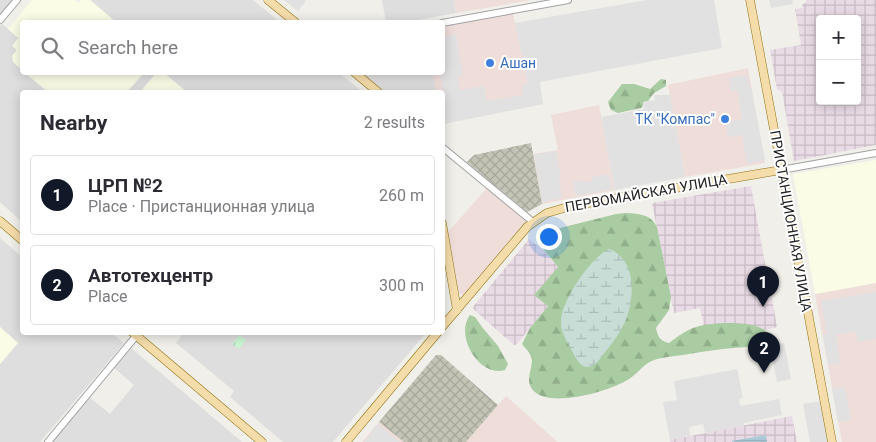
<!DOCTYPE html>
<meta charset="utf-8">
<style>
body{margin:0;font-family:Roboto,sans-serif;background:#f7f7f7;color:#2b2b33}
.controls{position:absolute;right:15px;top:15px;display:grid;overflow:hidden;border-radius:5px;box-shadow:0 2px 12px #0003}
.controls button{width:45px;height:45px;display:grid;place-items:center;padding:0;border:0;border-bottom:1px solid #e1e1e2;background:#fff;color:#2b2b33;font:25px sans-serif}
.you{position:absolute;left:548px;top:236px;width:18px;height:18px;margin:-12px;border:4px solid #fff;border-radius:50%;background:#1a73e8;box-shadow:0 0 0 8px #1a73e833}
.badge{display:grid;place-items:center;width:32px;height:32px;border-radius:50%;background:#111827;color:#fff;font-size:16px;font-weight:700}
.pin{position:absolute;translate:-50% -41px;filter:drop-shadow(0 1px 2px #0008)}
.pin::after{content:'';position:absolute;top:26px;width:18px;height:15px;background:inherit;clip-path:polygon(0 0,100% 0,50% 100%)}
.list{margin:0;padding:0;list-style:none}
h2{display:flex;justify-content:space-between;align-items:center;height:65px;margin:0;padding:0 20px;font-size:21px}
h2 small{font-size:16px;font-weight:400;color:#7c7c81}
.list li{display:grid;grid-template-columns:32px 1fr auto;gap:15px;align-items:center;box-sizing:border-box;height:80px;margin:0 10px 10px;padding:0 10px;border:1px solid #e1e1e2;border-radius:5px}
.list b{display:block;font-size:19px;white-space:nowrap}
.list p{margin:0;font-size:16px;white-space:nowrap;color:#7c7c81}
.list em{font-size:16px;font-style:normal;color:#7c7c81}
.icon{flex:none;width:28px;height:28px;fill:none;stroke:currentColor;stroke-width:2;stroke-linecap:round;stroke-linejoin:round}
.map{position:relative;flex:none;width:876px;height:442px;overflow:hidden}
.search{position:absolute;background:#fff;box-shadow:0 2px 12px #0003;left:20px;top:20px;width:425px;height:55px;display:flex;align-items:center;gap:12px;box-sizing:border-box;padding:0 18px;border-radius:5px;color:#7c7c81;font-size:19px}
.panel{position:absolute;background:#fff;box-shadow:0 2px 12px #0003;left:20px;top:90px;width:425px;height:245px;border-radius:5px}
.map>svg:first-child{display:block}
</style>
<div class="map">
<svg width="876" height="442" viewBox="0 0 876 442">
<defs>
<pattern id="industrial-grid" width="8" height="8" patternUnits="userSpaceOnUse" patternTransform="scale(1.25)"><rect width="8" height="8" fill="#e9dbe5"/><path d="M0 4h8M4 0v8" fill="none" stroke="#c8bcc4"/></pattern>
<pattern id="construction-cross-hatch" width="8" height="8" patternUnits="userSpaceOnUse" patternTransform="scale(1.25)"><rect width="8" height="8" fill="#c3c4b5"/><path d="M0 0l8 8M0 8l8-8" fill="none" stroke="#a7a89b"/></pattern>
<pattern id="forest-firs" width="22" height="20" patternUnits="userSpaceOnUse" patternTransform="scale(1.25)"><rect width="22" height="20" fill="#a9cca2"/><path d="M5 1l3.5 6h-7zM16 11l3.5 6h-7z" fill="#91af8b"/></pattern>
<pattern id="wetland-marsh" width="20" height="14" patternUnits="userSpaceOnUse" patternTransform="scale(1.25)"><rect width="20" height="14" fill="#c7ddd5"/><path d="M1 5h8M5 5V1M11 12h8M15 12V8" fill="none" stroke="#abbdb7"/></pattern>
<pattern id="park-tufts" width="24" height="20" patternUnits="userSpaceOnUse" patternTransform="scale(1.25)"><rect width="24" height="20" fill="#cbf5d3"/><path d="M3 7l-1-3M5 7V3M7 7l1-3M15 17l-1-3M17 17v-4M19 17l1-3" fill="none" stroke="#aed2b5"/></pattern>
<pattern id="water-rules" width="6" height="5" patternUnits="userSpaceOnUse" patternTransform="scale(1.25)"><rect width="6" height="5" fill="#aecbd9"/><path d="M0 2.5h6" fill="none" stroke="#95aeba"/></pattern>
</defs>
<rect width="100%" height="100%" fill="#f0efe9"/>
<g fill="#dfdede">
<polygon points="0,0 13,0 0,16"/>
<polygon points="90,0 253,0 280,22 116,22"/>
<polygon points="382,0 454,0 456,13 406,22 386,22"/>
<polygon points="2,24 19,38 13,62 22,70 22,72 25,73 48,92 22,92 22,222 0,202 0,26"/>
<polygon points="144,72 339,73 363,92 127,92"/>
<polygon points="360,73 433,73 436,92 384,92"/>
<polygon points="0,238 22,257 22,332 111,333 124,343 40,442 0,442 0,364 18,343 0,327"/>
<polygon points="184,332 426,333 333,442 283,442 230,397 234,391 176,343"/>
<polygon points="130,347 242,442 50,442 89,397 110,414 134,385 113,367"/>
</g>
<g fill="#efddda">
<polygon points="454,0 531,0 456,13"/>
<polygon points="513,13 528,84 543,104 443,124 442,92 436,92 433,73 442,72 443,26"/>
<polygon points="748,68 765,163 685,177 668,85"/>
<polygon points="599,105 615,190 542,204 533,154 558,150 551,115"/>
<polygon points="487,188 527,222 468,292 463,295 460,294 457,288 448,232"/>
<polygon points="876,283 876,442 842,442 815,294"/>
<polygon points="506,396 552,437 557,442 466,442"/>
<polygon points="379,422 404,442 362,442"/>
</g>
<g fill="url(#industrial-grid)" fill-rule="evenodd">
<path d="M806,0H876V145L794,161L782,92L777,89L770,50L801,45L795,9L803,8L802,4L806,3ZM820,19H857V101H820Z"/>
<polygon points="751,186 767,274 767,289 771,292 777,327 765,330 737,326 705,332 700,308 674,313 652,203"/>
<polygon points="529,239 543,250 558,267 535,295 548,306 517,344 514,345 472,308"/>
<polygon points="792,416 797,442 670,442 670,440"/>
</g>
<g fill="#fafce6">
<polygon points="32,0 75,0 79,3 81,0 90,0 116,22 22,22 22,70 13,62 12,56 17,50 12,46 18,38 8,29"/>
<polygon points="157,72 164,73 187,92 140,92"/>
<polygon points="25,73 144,73 127,92 48,92"/>
<polygon points="876,160 876,283 815,294 793,174"/>
<polygon points="0,327 18,343 0,364"/>
</g>
<g fill="url(#construction-cross-hatch)">
<polygon points="531,143 542,204 527,212 467,162 474,155"/>
<polygon points="436,355 441,355 498,405 466,442 404,442 379,422"/>
</g>
<g fill="url(#forest-firs)">
<polygon points="661,79 666,80 666,86 654,93 648,101 643,102 643,106 641,108 618,113 611,110 608,102 622,84 634,84 650,89"/>
<path d="M626,213C639,214 651,214 657,227L671,297L669,310L656,328C658,337 660,341 669,343C677,337 686,330 696,327C710,322 771,318 770,340L763,346C736,347 709,350 683,355C674,356 665,357 657,359C643,363 640,372 629,379C611,391 547,410 532,389C524,378 535,366 531,356C529,351 524,347 522,344L530,328L548,306L534,295L558,267L539,244L547,234L560,228L616,214Z"/>
<path d="M470,315L475,317L482,327L498,346L508,364L505,370C480,378 454,336 470,315Z"/>
</g>
<path fill="url(#wetland-marsh)" d="M609,249C637,259 635,299 625,322C620,333 613,342 606,351C601,357 595,368 587,367C578,366 574,354 570,347C565,338 560,330 561,319C563,299 591,257 609,249Z"/>
<polygon fill="url(#park-tufts)" points="239,335 246,340 239,349 232,344"/>
<g fill="#e1e1e1">
<polygon points="284,0 304,0 306,1 298,11"/>
<polygon points="647,0 714,0 722,48 540,82 543,104 443,124 444,95 440,73 442,72 443,37 456,34 463,75 458,76 460,90 484,86 487,101 523,95 522,85 528,84 515,23"/>
<polygon points="769,0 794,0 792,1 793,4 771,8"/>
<polygon points="747,75 750,88 751,88 765,160 747,164 742,135 728,137 725,122 742,119 737,90 730,91 729,78"/>
<polygon points="654,95 670,95 685,177 615,190 601,117 644,109 643,102 655,100"/>
<polygon points="556,151 561,178 559,178 562,198 542,202 534,155"/>
<polygon points="609,174 612,189 576,196 573,182 582,180 583,182 592,181 592,177"/>
<polygon points="876,292 876,339 858,342 856,331 836,335 840,363 828,365 823,335 827,334 821,301"/>
<polygon points="784,343 791,379 777,382 770,346"/>
<polygon points="737,369 743,398 739,399 740,406 779,399 782,415 744,423 744,426 705,433 703,424 689,427 690,436 670,440 663,402 677,400 674,381"/>
<polygon points="845,387 851,420 838,422 832,389"/>
<polygon points="820,401 828,442 810,442 803,404"/>
<polygon points="378,424 400,442 364,442"/>
</g>
<polygon fill="url(#water-rules)" points="766,435 767,442 732,442 732,441"/>
<g fill="none" stroke-linecap="round" stroke-linejoin="round">
<defs>
<g id="minor">
<polyline points="0,20 17,0"/>
<polyline points="442,23 568,0"/>
<polyline points="442,147 533,222"/>
<polyline points="781,170 876,153"/>
<polyline points="48,442 136,336"/>
</g>
<g id="major">
<polyline points="268,0 295,22"/>
<polyline points="750,0 832,442"/>
<polyline points="354,72 378,92"/>
<polyline points="0,221 22,240"/>
<polyline points="442,223 457,310"/>
<polyline points="442,327 527,227 547,213 571,206 781,170"/>
<polyline points="132,332 262,442"/>
<polyline points="346,442 438,332"/>
</g>
</defs>
<use href="#minor" stroke="#a2a2a2" stroke-width="8"/>
<use href="#major" stroke="#8f730f" stroke-width="9"/>
<use href="#minor" stroke="#fff" stroke-width="6"/>
<use href="#major" stroke="#f4dcab" stroke-width="8"/>
</g>
<g fill="#3f7fe0" stroke="#fff" stroke-width="2">
<circle cx="490" cy="63" r="5"/>
<circle cx="725" cy="119" r="5"/>
</g>
<g text-anchor="middle" stroke-width="4" stroke-linejoin="round" paint-order="stroke">
<g font-size="14" fill="#366cbe" stroke="#fff" text-anchor="start">
<text x="500" y="68">Ашан</text>
<text x="715" y="124" text-anchor="end">ТК "Компас"</text>
</g>
<g font-size="14" fill="#212121" stroke="#fff">
<text transform="translate(646 193) rotate(-10)" y="5">ПЕРВОМАЙСКАЯ УЛИЦА</text>
<text transform="translate(791 221) rotate(80)" y="5">ПРИСТАНЦИОННАЯ УЛИЦА</text>
</g>
</g>
</svg>
<div class="controls">
<button>+</button>
<button>−</button>
</div>
<div class="you"></div>
<div class="pin badge" style="left:763px;top:307px">1</div>
<div class="pin badge" style="left:764px;top:373px">2</div>
<div class="search"><svg class="icon" aria-label="search" viewBox="0 0 24 24"><circle cx="10" cy="10" r="6"/><path d="M15 15l6 6"/></svg>Search here</div>
<section class="panel">
<h2>Nearby<small>2 results</small></h2>
<ul class="list">
<li><span class="badge">1</span><div><b>ЦРП №2</b><p>Place · Пристанционная улица</p></div><em>260 m</em></li>
<li><span class="badge">2</span><div><b>Автотехцентр</b><p>Place</p></div><em>300 m</em></li>
</ul>
</section>
</div>
